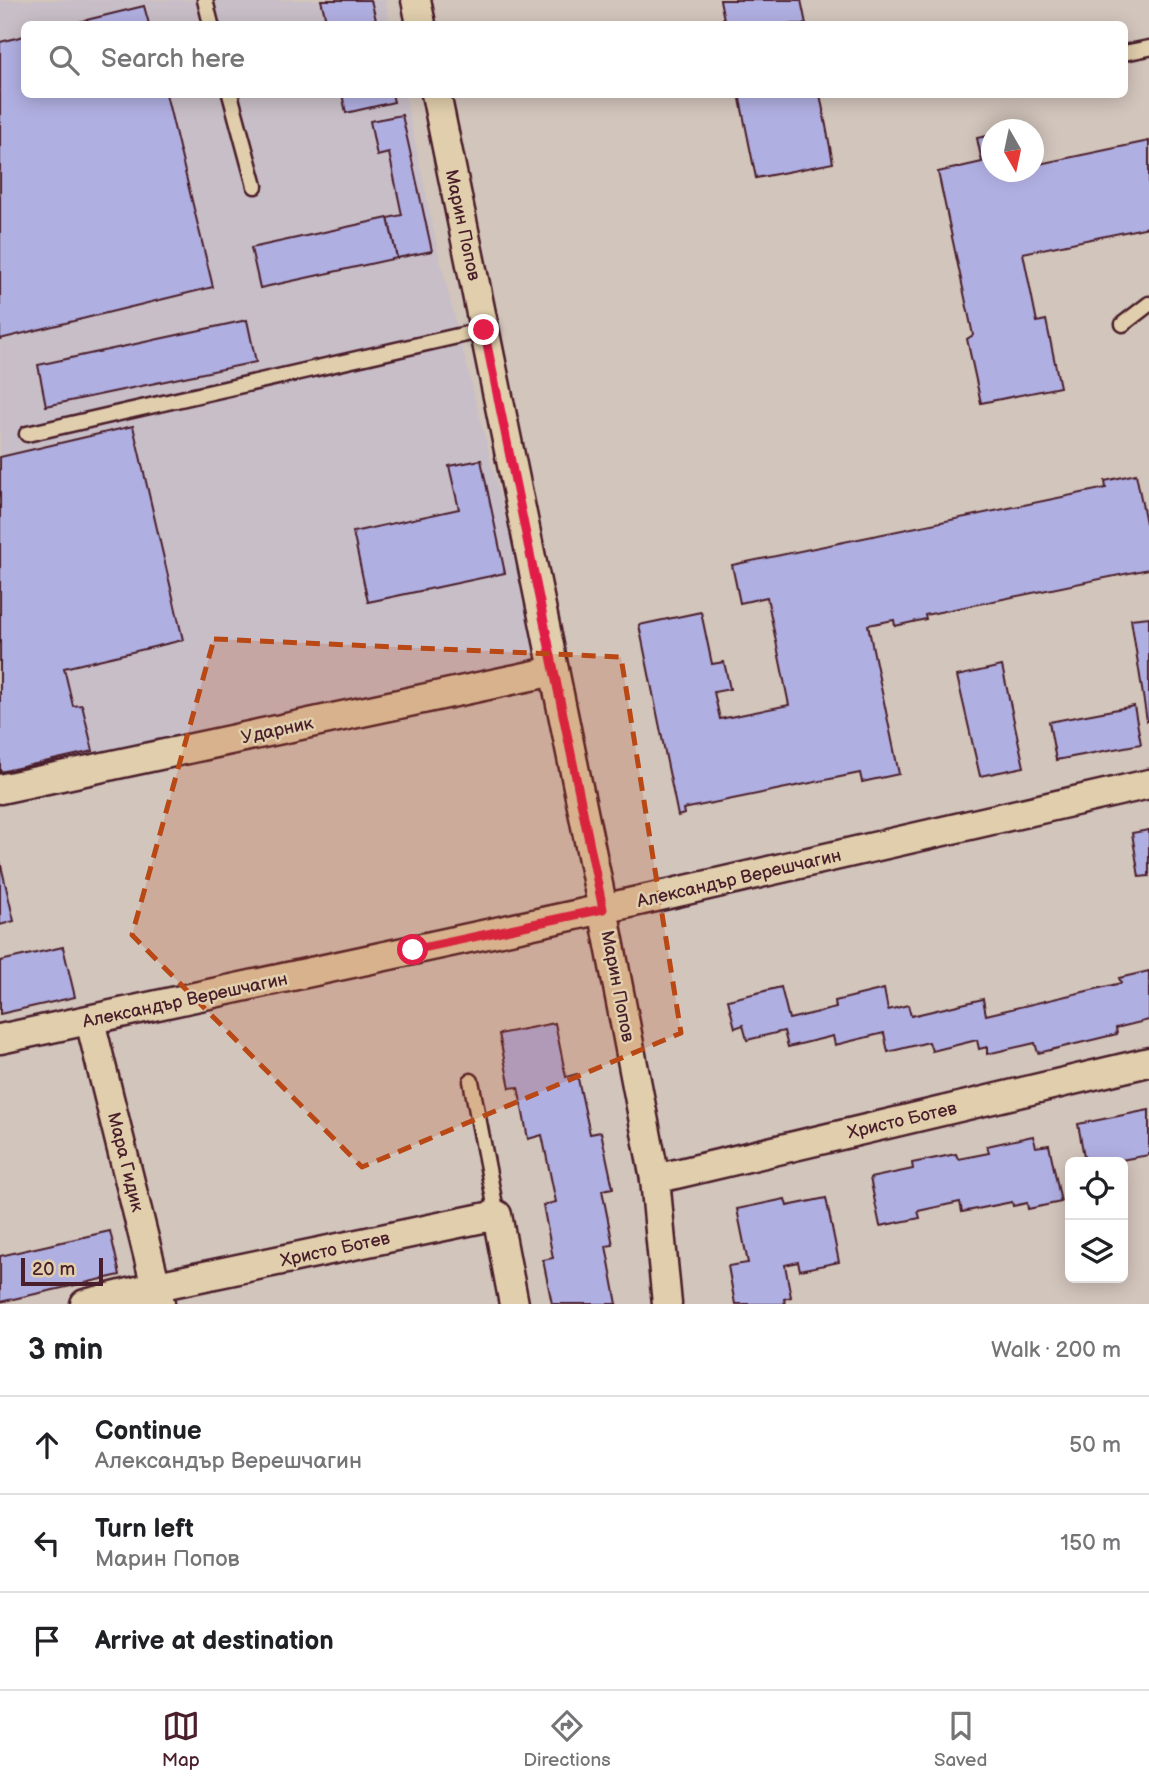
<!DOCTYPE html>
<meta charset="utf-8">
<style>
body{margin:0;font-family:"Balsamiq Sans",sans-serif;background:#f2f2f2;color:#202124}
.controls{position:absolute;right:21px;bottom:21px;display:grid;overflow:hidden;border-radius:10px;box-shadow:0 4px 18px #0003}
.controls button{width:63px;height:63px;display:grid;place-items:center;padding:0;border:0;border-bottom:2px solid #e0e0e0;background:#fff;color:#202124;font:35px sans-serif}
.compass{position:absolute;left:981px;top:119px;width:63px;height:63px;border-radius:50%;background:#fff;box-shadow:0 4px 18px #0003;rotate:171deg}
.scale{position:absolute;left:21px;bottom:18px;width:82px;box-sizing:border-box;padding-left:7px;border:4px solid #4a1f2b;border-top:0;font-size:19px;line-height:24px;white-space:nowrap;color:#4a1f2b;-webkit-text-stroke:5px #e0ceac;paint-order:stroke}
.stop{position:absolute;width:21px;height:21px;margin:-16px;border:5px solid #e11d48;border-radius:50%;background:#fff}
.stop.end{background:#e11d48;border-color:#fff;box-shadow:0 2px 7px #0008}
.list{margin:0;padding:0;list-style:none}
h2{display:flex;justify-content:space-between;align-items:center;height:91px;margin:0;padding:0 28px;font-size:30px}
h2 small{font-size:23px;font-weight:400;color:#757577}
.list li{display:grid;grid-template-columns:46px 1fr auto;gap:21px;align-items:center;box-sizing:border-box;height:98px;padding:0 28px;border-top:2px solid #e0e0e0}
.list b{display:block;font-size:26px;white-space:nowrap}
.list p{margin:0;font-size:23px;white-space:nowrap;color:#757577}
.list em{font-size:23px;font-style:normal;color:#757577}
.icon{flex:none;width:38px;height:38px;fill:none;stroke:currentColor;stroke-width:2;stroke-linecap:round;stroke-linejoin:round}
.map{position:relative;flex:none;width:1149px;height:1304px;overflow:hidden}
.search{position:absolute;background:#fff;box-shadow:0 4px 18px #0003;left:21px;right:21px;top:21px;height:77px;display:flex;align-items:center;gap:18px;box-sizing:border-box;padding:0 24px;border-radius:10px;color:#757577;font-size:26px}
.sheet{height:385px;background:#fff}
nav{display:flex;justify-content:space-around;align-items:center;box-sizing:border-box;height:98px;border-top:2px solid #e0e0e0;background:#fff;font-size:19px;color:#757577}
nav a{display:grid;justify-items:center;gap:4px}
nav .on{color:#4a1f2b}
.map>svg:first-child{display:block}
</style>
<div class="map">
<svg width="1149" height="1304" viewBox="0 0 1149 1304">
<rect width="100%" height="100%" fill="#d2c5bc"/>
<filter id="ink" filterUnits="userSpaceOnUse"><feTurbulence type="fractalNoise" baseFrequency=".0143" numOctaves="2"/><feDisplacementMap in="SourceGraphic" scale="14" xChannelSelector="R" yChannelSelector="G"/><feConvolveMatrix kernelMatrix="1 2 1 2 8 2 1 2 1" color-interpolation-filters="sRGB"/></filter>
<g filter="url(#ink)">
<polygon fill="#c8bec7" points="0,0 385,0 390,24 24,24 24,94 405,95 439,256 546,679 0,784"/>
<g fill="#b0afe1" stroke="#4a1f2b" stroke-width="2">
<polygon points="321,0 371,0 377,24 327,24"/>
<polygon points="720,0 801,0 806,24 725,24"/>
<polygon points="144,6 149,24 70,24"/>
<polygon points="24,36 24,94 166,94 213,287 0,339 0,42"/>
<polygon points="342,94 392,94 394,102 346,113"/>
<polygon points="739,94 820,94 833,163 756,178"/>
<polygon points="402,115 432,251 397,258 388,218 402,215 389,153 377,156 370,121"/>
<polygon points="992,135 992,172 1034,172 1034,165 1149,141 1149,227 1023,253 1037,322 1046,320 1060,387 981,403 967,339 973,335 938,172 982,162 977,138"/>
<polygon points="388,218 397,258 260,288 251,248"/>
<polygon points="247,320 256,362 46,406 38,365"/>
<polygon points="133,426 183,640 64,668 73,706 82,705 93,751 0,772 0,457"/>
<polygon points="481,460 505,573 368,602 353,532 459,509 449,466"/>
<polygon points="1136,474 1146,523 1149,522 1149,569 925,615 926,619 895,626 894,620 868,625 899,774 862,782 860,773 683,809 684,814 678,816 639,625 701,612 712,664 724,662 730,689 714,692 720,719 789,705 767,597 740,603 732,565 1106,488 1105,481"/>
<polygon points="1149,617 1149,721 1147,721 1131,619"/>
<polygon points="1002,666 1024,767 980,776 957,676"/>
<polygon points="1134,706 1141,744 1056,760 1049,722"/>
<polygon points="1149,830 1149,876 1139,877 1132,833"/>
<polygon points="0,861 14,921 0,925"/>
<polygon points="63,947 75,997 0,1014 0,961"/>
<polygon points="1149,971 1149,1020 1116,1028 1117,1034 1038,1053 1035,1043 987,1054 987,1047 979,1049 977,1040 932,1051 929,1042 888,1052 884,1033 835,1045 833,1036 788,1047 784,1031 747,1040 743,1025 735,1028 728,1000 781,987 789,1019 836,1008 835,1001 884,989 888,1010 908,1005 911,1016 983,999 986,1015 1121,983 1119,978"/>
<polygon points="555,1023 566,1077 577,1074 590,1134 601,1132 613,1188 602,1190 613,1245 606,1246 617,1304 552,1304 543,1260 553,1258 543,1205 556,1202 542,1135 528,1139 518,1087 510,1088 499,1034"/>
<polygon points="1149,1110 1149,1155 1110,1162 1085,1162 1078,1124"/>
<polygon points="1033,1136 1036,1147 1049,1145 1061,1202 1028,1209 1027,1203 1013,1206 1012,1202 962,1212 960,1202 918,1211 920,1218 880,1226 870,1178 913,1169 912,1163 956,1154 958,1159 989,1153 987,1146"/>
<polygon points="826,1198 839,1262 800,1270 798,1262 785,1265 791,1297 784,1299 785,1304 735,1304 728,1266 748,1263 737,1209 785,1199 787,1206"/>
<polygon points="110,1231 120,1275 0,1302 0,1256"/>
</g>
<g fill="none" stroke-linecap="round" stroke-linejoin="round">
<defs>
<g id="lane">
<polyline points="205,0 211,24"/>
<polyline points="1124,53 1149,48"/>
<polyline points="230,94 255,186"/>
<polyline points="1123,324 1149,304"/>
<polyline points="27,434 484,330"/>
<polyline points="471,1081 497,1215"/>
</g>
<g id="street">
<polyline points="416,0 421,24"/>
<polyline points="436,94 603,909 655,1179 667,1304"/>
<polyline points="0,789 554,671"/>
<polyline points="90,1021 160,1303"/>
<polyline points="0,1039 603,909 1149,784"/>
<polyline points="655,1179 1149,1062"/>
<polyline points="85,1304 157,1286 497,1215 514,1304"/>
</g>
</defs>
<use href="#lane" stroke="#4a1f2b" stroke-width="19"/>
<use href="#street" stroke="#4a1f2b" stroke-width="33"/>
<use href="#lane" stroke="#e0ceac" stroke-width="14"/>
<use href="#street" stroke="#e0ceac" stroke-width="28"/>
</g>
</g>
<g fill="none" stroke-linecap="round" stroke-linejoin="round" filter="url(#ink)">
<polyline stroke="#e11d48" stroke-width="9" points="413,950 603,909 484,330"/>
</g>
<path fill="#b94815" fill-opacity="0.2" stroke="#b94815" stroke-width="5" stroke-dasharray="14 9" stroke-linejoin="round" d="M214,639L621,657L681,1033L362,1167L132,935Z"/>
<g text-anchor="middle" stroke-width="5" stroke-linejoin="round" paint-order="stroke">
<g font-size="18" fill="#4a1f2b" stroke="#e0ceac">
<text transform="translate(463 225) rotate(78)" y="6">Марин Попов</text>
<text transform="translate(277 730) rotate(-12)" y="6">Ударник</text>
<text transform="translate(739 878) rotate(-13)" y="6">Александър Верешчагин</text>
<text transform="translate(618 986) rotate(79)" y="6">Марин Попов</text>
<text transform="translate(185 1000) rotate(-12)" y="6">Александър Верешчагин</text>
<text transform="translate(902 1120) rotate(-13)" y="6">Христо Ботев</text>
<text transform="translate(126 1162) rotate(76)" y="6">Мара Гидик</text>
<text transform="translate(335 1249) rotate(-12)" y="6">Христо Ботев</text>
</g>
</g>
</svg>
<div class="controls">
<button><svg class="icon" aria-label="locate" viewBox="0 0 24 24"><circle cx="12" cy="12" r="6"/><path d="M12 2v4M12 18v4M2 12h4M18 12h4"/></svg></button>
<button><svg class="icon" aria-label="layers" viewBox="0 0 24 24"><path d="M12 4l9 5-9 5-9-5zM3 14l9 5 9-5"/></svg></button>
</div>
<svg class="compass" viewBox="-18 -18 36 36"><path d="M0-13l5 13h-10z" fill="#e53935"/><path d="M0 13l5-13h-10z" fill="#757577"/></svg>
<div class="scale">20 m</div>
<div class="stop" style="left:413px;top:950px"></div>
<div class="stop end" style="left:484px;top:330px"></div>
<div class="search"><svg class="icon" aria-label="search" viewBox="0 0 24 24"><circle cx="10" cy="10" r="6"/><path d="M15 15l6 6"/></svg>Search here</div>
</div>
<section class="sheet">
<h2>3 min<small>Walk · 200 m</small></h2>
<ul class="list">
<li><svg class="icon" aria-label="ahead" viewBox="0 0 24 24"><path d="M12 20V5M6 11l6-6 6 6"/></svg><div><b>Continue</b><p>Александър Верешчагин</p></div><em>50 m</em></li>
<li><svg class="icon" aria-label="left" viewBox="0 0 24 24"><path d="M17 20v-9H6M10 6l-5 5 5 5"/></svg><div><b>Turn left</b><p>Марин Попов</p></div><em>150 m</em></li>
<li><svg class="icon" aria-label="arrive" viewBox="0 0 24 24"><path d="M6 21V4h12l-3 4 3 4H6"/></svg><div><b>Arrive at destination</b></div></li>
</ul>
</section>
<nav>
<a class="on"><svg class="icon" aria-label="map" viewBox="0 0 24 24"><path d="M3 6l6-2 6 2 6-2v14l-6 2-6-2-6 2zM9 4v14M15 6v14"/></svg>Map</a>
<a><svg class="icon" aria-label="directions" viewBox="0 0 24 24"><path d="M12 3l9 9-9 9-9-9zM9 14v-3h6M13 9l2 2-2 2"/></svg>Directions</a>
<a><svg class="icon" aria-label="saved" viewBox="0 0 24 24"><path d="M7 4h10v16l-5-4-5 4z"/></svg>Saved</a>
</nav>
